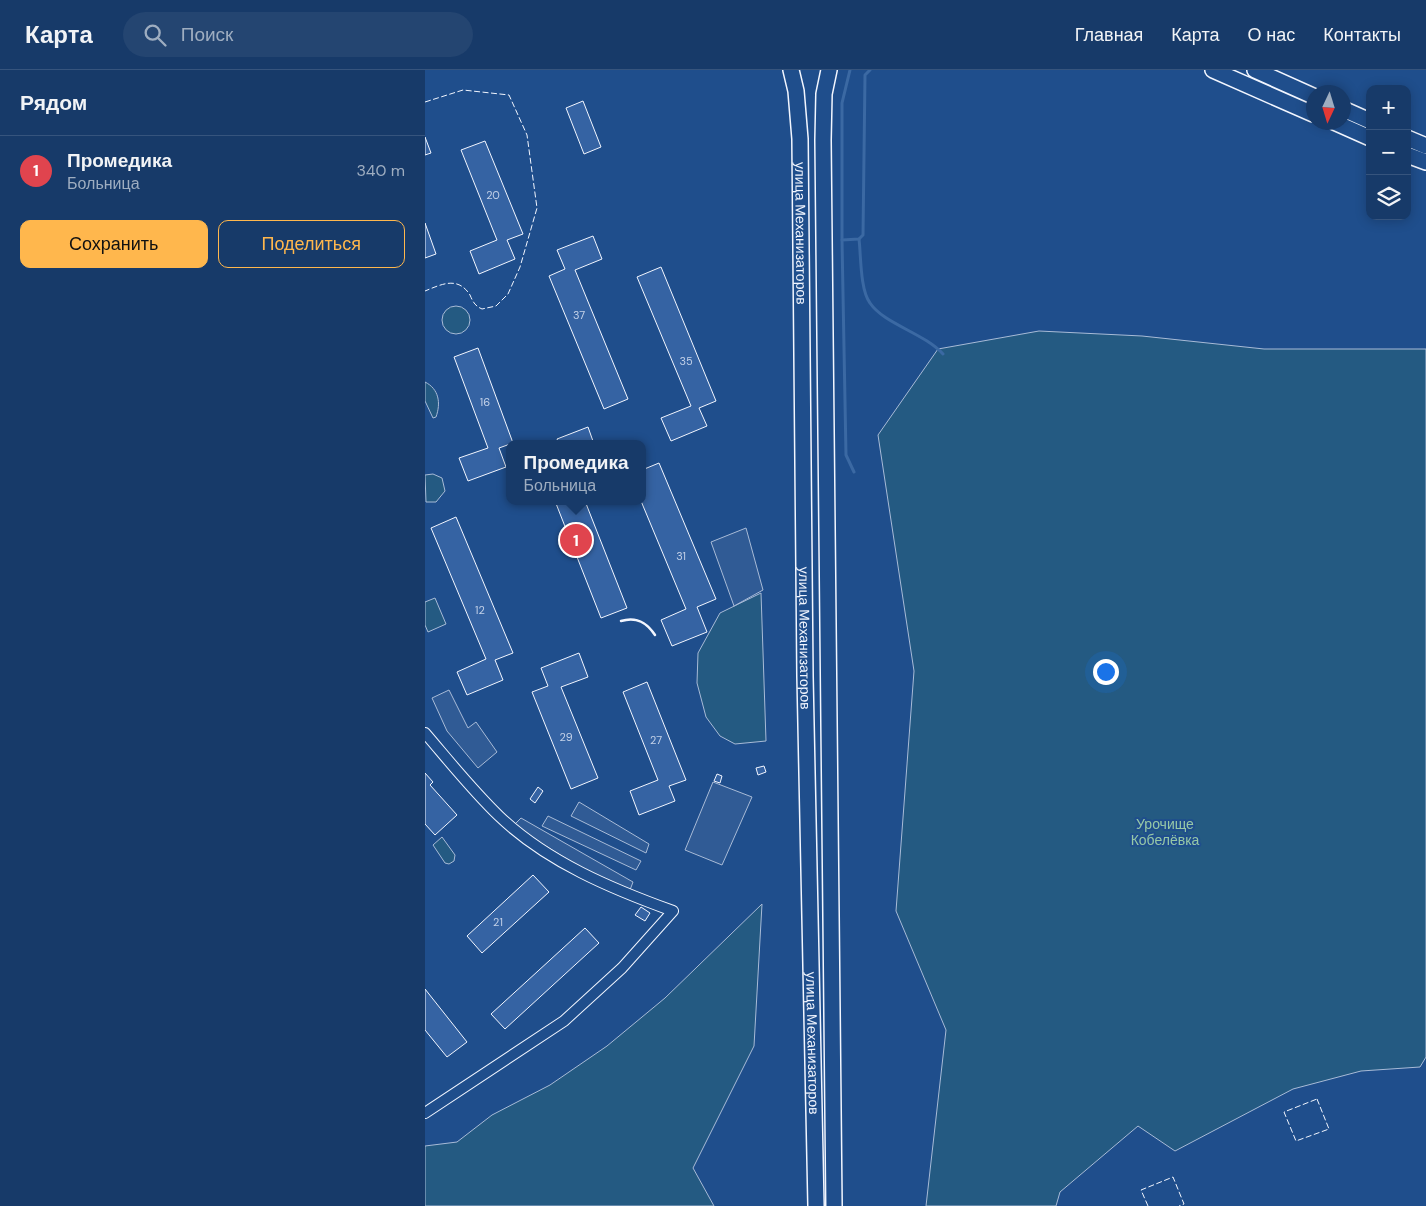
<!DOCTYPE html>
<html lang="ru">
<meta charset="utf-8">
<style>
body{margin:0;font-family:"DM Sans",sans-serif;background:#244571;color:#f1f3f6}
.controls{position:absolute;right:15px;top:15px;display:grid;overflow:hidden;border-radius:10px;box-shadow:0 2px 12px #0003}
.controls button{width:45px;height:45px;display:grid;place-items:center;padding:0;border:0;border-bottom:1px solid #36547d;background:#173a69;color:#f1f3f6;font:25px sans-serif}
.compass{position:absolute;left:881px;top:15px;width:45px;height:45px;border-radius:50%;background:#173a69;box-shadow:0 2px 12px #0003;rotate:184deg}
.you{position:absolute;left:680px;top:601px;width:18px;height:18px;margin:-12px;border:4px solid #fff;border-radius:50%;background:#1a73e8;box-shadow:0 0 0 8px #1a73e833}
.badge{display:grid;place-items:center;width:32px;height:32px;border-radius:50%;background:#ffb74d;color:#fff;font-size:16px;font-weight:700}
.pin{position:absolute;translate:-50% -50%;border:2px solid #fff;box-shadow:0 1px 5px #0006}
.popup{position:absolute;left:81px;top:370px;width:140px;height:65px;box-sizing:border-box;display:grid;place-content:center;border-radius:10px;background:#173a69;filter:drop-shadow(0 1px 4px #0005);font-size:16px;white-space:nowrap;color:#9eadc0}
.popup b{font-size:19px;color:#f1f3f6}
.popup::after{content:'';position:absolute;left:50%;top:100%;margin-left:-10px;border:10px solid transparent;border-top-color:#173a69}
.list{margin:0;padding:0;list-style:none}
h2{display:flex;justify-content:space-between;align-items:center;height:65px;margin:0;padding:0 20px;font-size:21px}
h2 small{font-size:16px;font-weight:400;color:#9eadc0}
.list li{display:grid;grid-template-columns:32px 1fr auto;gap:15px;align-items:center;box-sizing:border-box;height:70px;padding:0 20px;border-top:1px solid #36547d}
.list b{display:block;font-size:19px;white-space:nowrap}
.list p{margin:0;font-size:16px;white-space:nowrap;color:#9eadc0}
.list em{font-size:16px;font-style:normal;color:#9eadc0}
.actions{display:flex;gap:10px;padding:15px 20px}
.actions a{flex:1;padding:11px 0;border:1px solid #ffb74d;border-radius:10px;text-align:center;font-size:18px;color:#ffb74d}
.actions .main{background:#ffb74d;color:#111}
.icon{flex:none;width:28px;height:28px;fill:none;stroke:currentColor;stroke-width:2;stroke-linecap:round;stroke-linejoin:round}
.map{position:relative;flex:none;width:1001px;height:1136px;overflow:hidden}
header{display:flex;align-items:center;gap:30px;box-sizing:border-box;height:70px;padding:0 25px;background:#173a69;border-bottom:1px solid #36547d}
header strong{font-size:24px}
nav{display:flex;gap:28px;margin-inline-start:auto;font-size:18px}
.search{width:350px;height:45px;background:#244571;display:flex;align-items:center;gap:12px;box-sizing:border-box;padding:0 18px;border-radius:28px;color:#9eadc0;font-size:19px}
main{display:flex}
aside{flex:1;background:#173a69}
.map>svg:first-child{display:block}
</style>
<header>
<strong>Карта</strong>
<div class="search"><svg class="icon" aria-label="search" viewBox="0 0 24 24"><circle cx="10" cy="10" r="6"/><path d="M15 15l6 6"/></svg>Поиск</div>
<nav><a>Главная</a><a>Карта</a><a>О нас</a><a>Контакты</a></nav>
</header>
<main>
<aside>
<h2>Рядом<small></small></h2>
<ul class="list">
<li><span class="badge" style="background:#e0444e">1</span><div><b>Промедика</b><p>Больница</p></div><em>340 m</em></li>
</ul>
<div class="actions"><a class="main">Сохранить</a><a>Поделиться</a></div>
</aside>
<div class="map">
<svg width="1001" height="1136" viewBox="0 0 1001 1136">
<rect width="100%" height="100%" fill="#1f4e8c"/>
<g fill="#245a82" stroke="#a8bbd7">
<circle cx="31" cy="250" r="14"/>
<polygon points="614,261 717,266 839,279 1001,279 1001,987 995,997 936,1001 868,1019 750,1081 713,1056 635,1122 631,1136 501,1136 521,960 471,841 489,601 453,365 513,279"/>
<path d="M0,312C14,319 16,333 11,347L8,348L0,331Z"/>
<polygon points="8,404 17,408 20,421 11,432 1,432 0,405"/>
<polygon points="336,523 341,671 310,674 295,666 281,647 272,613 273,583 295,543"/>
<polygon points="10,528 21,554 3,562 0,555 0,532"/>
<polygon points="17,767 30,785 29,791 24,794 20,793 8,775"/>
<polygon points="337,834 329,976 268,1098 289,1136 0,1136 0,1076 32,1072 67,1045 125,1015 182,976 240,928"/>
</g>
<g fill="#305b95" stroke="#a8bbd7">
<polygon points="321,458 338,520 309,536 286,472"/>
<polygon points="24,620 43,658 51,652 72,682 53,698 22,661 7,628"/>
<polygon points="288,712 327,727 297,795 260,780"/>
<polygon points="154,732 224,774 221,783 146,746"/>
<polygon points="123,746 216,791 211,800 117,756"/>
<polygon points="96,748 208,812 205,820 163,802 88,756"/>
</g>
<g fill="none" stroke-linecap="round" stroke-linejoin="round">
<g stroke="#3b69a3" stroke-width="3">
<path d="M434,169C436,185 435,220 445,233C459,254 499,263 518,284"/>
<polyline points="417,170 417,33 425,0"/>
<polyline points="429,402 421,385 417,170 434,169 438,165 440,5 445,0"/>
</g>
</g>
<g fill="#3563a3" stroke="#f2f6ff">
<polygon points="158,31 176,77 159,84 141,38"/>
<polygon points="0,67 6,83 0,85"/>
<polygon points="60,71 98,164 82,170 90,189 54,204 45,181 72,170 36,80"/>
<polygon points="0,153 11,184 0,188"/>
<polygon points="168,166 177,189 150,200 203,329 179,339 124,206 140,199 132,180"/>
<polygon points="236,197 291,331 274,338 282,356 246,371 236,348 266,336 212,207"/>
<polygon points="53,278 88,373 74,378 81,397 43,411 34,388 63,378 29,287"/>
<polygon points="163,357 169,374 134,374 132,369"/>
<polygon points="234,393 291,529 272,537 282,562 247,576 236,550 261,539 216,431 217,400"/>
<polygon points="130,431 160,431 202,538 176,548"/>
<polygon points="31,447 88,583 70,590 78,610 42,625 32,602 61,589 6,458"/>
<polygon points="154,583 163,607 136,617 173,708 146,719 107,622 123,616 116,598"/>
<polygon points="222,612 261,710 244,716 250,731 214,745 205,721 233,710 198,622"/>
<polygon points="339,696 341,702 333,705 331,698"/>
<polygon points="0,703 8,712 5,715 32,745 10,765 0,754"/>
<polygon points="292,704 297,706 295,713 289,711"/>
<polygon points="113,717 118,721 110,733 105,729"/>
<polygon points="108,805 124,822 57,883 42,866"/>
<polygon points="216,837 225,843 220,851 210,845"/>
<polygon points="160,858 174,873 80,959 66,944"/>
<polygon points="0,919 42,972 22,987 0,960"/>
</g>
<g fill="none" stroke-linecap="round" stroke-linejoin="round">
<defs>
<path id="street" d="M0,663C24,691 47,720 74,746C122,792 187,819 248,841L197,898L139,951L0,1043"/>
<g id="primary">
<path id="s1" d="M366,0L371,21L375,69L380,606L391,1136"/>
<polyline points="404,0 399,24 398,70 409,1136"/>
<polyline points="788,0 888,44"/>
<polyline points="830,0 888,26"/>
<polyline points="918,39 945,51"/>
<polyline points="909,52 945,68"/>
<polyline points="982,68 1001,76"/>
<polyline points="982,85 1001,92"/>
</g>
</defs>
<use href="#street" stroke="#f2f6ff" stroke-width="12"/>
<use href="#primary" stroke="#f2f6ff" stroke-width="18"/>
<use href="#street" stroke="#1f4e8c" stroke-width="10"/>
<use href="#primary" stroke="#1f4e8c" stroke-width="15"/>
<g stroke="#f2f6ff" stroke-width="1" stroke-dasharray="6 2.5" stroke-linecap="butt">
<path d="M0,32L38,20L84,25L102,65L112,138L95,197L83,224L71,236L57,239C50,236 48,232 45,225C33,206 17,214 0,221"/>
<polygon points="892,1029 904,1059 871,1071 859,1042"/>
<polyline points="723,1136 716,1120 748,1107 759,1134 754,1136"/>
</g>
<path stroke="#f2f6ff" stroke-width="2.5" d="M196,551C212,546 222,553 230,565"/>
</g>
<g text-anchor="middle" stroke-width="4" stroke-linejoin="round" paint-order="stroke">
<g font-size="11" fill="#c3d1e8">
<text x="68" y="129">20</text>
<text x="154" y="249">37</text>
<text x="261" y="295">35</text>
<text x="60" y="336">16</text>
<text x="256" y="490">31</text>
<text x="55" y="544">12</text>
<text x="141" y="671">29</text>
<text x="231" y="674">27</text>
<text x="73" y="856">21</text>
</g>
<g font-size="14" fill="#f2f6ff" stroke="#1f4e8c">
<text dy="5" stroke="none"><textPath href="#s1" startOffset="164">улица Механизаторов</textPath></text>
<text dy="5" stroke="none"><textPath href="#s1" startOffset="569">улица Механизаторов</textPath></text>
<text dy="5" stroke="none"><textPath href="#s1" startOffset="974">улица Механизаторов</textPath></text>
</g>
<g font-size="14" fill="#97c8a6" stroke="#1f4e8c">
<text x="740" y="759">Урочище<tspan x="740" dy="16">Кобелёвка</tspan></text>
</g>
</g>
</svg>
<div class="controls">
<button>+</button>
<button>−</button>
<button><svg class="icon" aria-label="layers" viewBox="0 0 24 24"><path d="M12 4l9 5-9 5-9-5zM3 14l9 5 9-5"/></svg></button>
</div>
<svg class="compass" viewBox="-18 -18 36 36"><path d="M0-13l5 13h-10z" fill="#e53935"/><path d="M0 13l5-13h-10z" fill="#9eadc0"/></svg>
<div class="you"></div>
<div class="pin badge" style="left:151px;top:470px;background:#e0444e">1</div>
<div class="popup"><b>Промедика</b>Больница</div>
</div>
</main>
